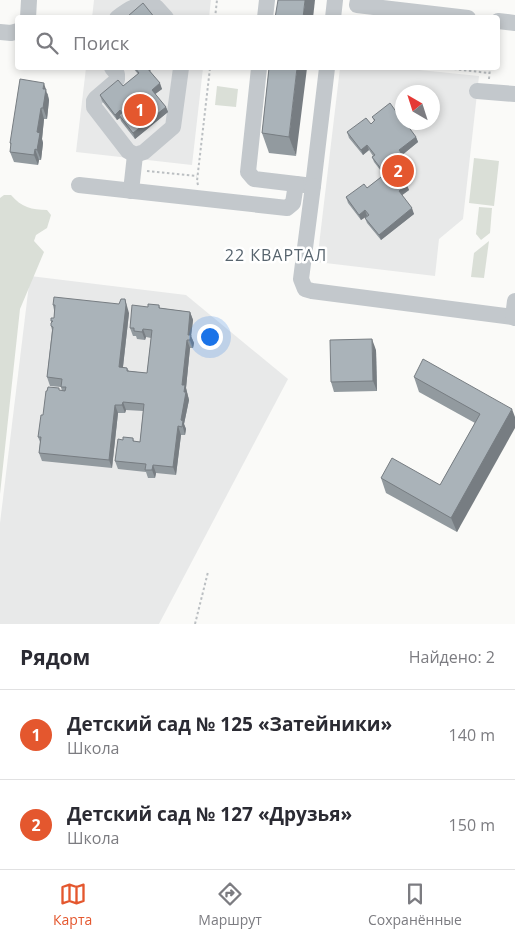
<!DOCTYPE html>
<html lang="ru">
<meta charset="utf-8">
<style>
body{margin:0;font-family:"Open Sans",sans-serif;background:#f2f2f3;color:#2b2b33}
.compass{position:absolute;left:395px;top:85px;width:45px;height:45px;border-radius:50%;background:#fff;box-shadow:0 2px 8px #0003;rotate:321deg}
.you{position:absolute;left:209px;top:336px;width:18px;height:18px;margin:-12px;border:4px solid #fff;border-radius:50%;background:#1a73e8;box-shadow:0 0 0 8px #1a73e833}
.badge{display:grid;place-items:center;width:32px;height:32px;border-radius:50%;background:#e4572e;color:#fff;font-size:16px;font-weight:700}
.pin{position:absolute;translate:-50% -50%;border:2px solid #fff;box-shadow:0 1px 5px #0006}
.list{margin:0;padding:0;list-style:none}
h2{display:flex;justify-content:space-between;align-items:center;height:65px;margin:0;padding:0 20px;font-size:21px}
h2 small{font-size:16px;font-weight:400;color:#7c7c81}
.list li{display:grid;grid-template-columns:32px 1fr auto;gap:15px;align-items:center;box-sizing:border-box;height:90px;padding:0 20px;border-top:1px solid #e1e1e2}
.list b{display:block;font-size:19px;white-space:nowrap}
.list p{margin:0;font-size:16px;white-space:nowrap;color:#7c7c81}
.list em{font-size:16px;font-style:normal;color:#7c7c81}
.icon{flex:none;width:28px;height:28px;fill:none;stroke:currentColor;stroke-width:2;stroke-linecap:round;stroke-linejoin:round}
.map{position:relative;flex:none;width:515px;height:624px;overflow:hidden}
.search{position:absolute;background:#fff;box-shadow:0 2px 8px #0003;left:15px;right:15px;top:15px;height:55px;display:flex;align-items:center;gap:12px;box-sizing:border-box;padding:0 18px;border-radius:5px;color:#7c7c81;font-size:19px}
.sheet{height:245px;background:#fff}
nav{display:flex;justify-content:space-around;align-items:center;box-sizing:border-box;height:70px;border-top:1px solid #e1e1e2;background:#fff;font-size:14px;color:#7c7c81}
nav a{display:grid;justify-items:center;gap:2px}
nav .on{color:#e4572e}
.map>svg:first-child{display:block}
</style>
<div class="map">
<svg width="515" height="624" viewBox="0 0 515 624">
<rect width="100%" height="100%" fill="#fafaf8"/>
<g fill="#e8e9e9" fill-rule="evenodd">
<polygon points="94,0 211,0 209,17 92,18"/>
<polygon points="86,68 203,68 192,165 76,152"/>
<path d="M340,68H400L479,76L463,219L439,239L435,276L317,262ZM402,92H432V122H402Z"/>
<polygon points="30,276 186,295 288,379 159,624 0,624 0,523"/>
</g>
<g fill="#dadfd7">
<polygon points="217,86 238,89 236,107 215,105"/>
<polygon points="474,158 499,161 494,206 469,203"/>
<path d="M4,195H11C21,207 32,210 47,210L51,215L47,228L36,235L34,241L44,252L20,309L0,494V198Z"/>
<polygon points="479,207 492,208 490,233 481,240 476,234"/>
<polygon points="489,241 484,278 471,277 474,253"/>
</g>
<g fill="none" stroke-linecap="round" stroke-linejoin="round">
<g stroke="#bbbfc2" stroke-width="2" stroke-dasharray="2.5 2.5" stroke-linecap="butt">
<polyline points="215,18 217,0"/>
<polyline points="444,68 489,73"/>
<polyline points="489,79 490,68"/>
<polyline points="147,171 197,176"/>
<polyline points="198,185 197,181 210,68"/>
<polyline points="195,624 208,572"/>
</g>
<g stroke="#c3c8cc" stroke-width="16">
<polyline points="358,0 357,5 468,18"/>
<polyline points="28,18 29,0"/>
<path d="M117,18C131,7 138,3 156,7L166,18"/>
<polyline points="265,18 267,0"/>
<polyline points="333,18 335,0"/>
<polyline points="498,21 515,23"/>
<polyline points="0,32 11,33 18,31"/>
<polyline points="112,68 117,74 117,80 96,98 94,101 94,107 128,151 135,155 144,152 173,127 181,68"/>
<polyline points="259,68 248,172 254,179 313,186 327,68"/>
<polyline points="477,91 515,94"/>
<polyline points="79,185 287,208 293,203 296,184"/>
<polyline points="313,186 301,279 305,289 312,291 513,317"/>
<polyline points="131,191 135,155"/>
<polyline points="515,301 513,317 515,318"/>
</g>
</g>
<g fill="#929a9f">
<polygon points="133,68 153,68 150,71 162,89 155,94 166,107 168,112 135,139 121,121 120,118 117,120 102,101 100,95 123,86 138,74"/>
<polygon points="269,68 296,156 269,153 262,133"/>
<polygon points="48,93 48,95 49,100 47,119 44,119 42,139 43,143 41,160 39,160 38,165 14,162 10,152 11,146 10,143"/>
<polygon points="372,117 416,137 418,142 402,155 405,158 407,164 397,172 409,190 402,195 414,214 381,240 367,223 365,218 367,216 361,220 348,203 346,197 367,188 384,175 374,162 372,157 373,156 369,150 363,155 349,138 347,132 371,124 374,121"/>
<polygon points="53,305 129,313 123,367 127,368 129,371 147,373 151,338 146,337 145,340 137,339 136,336 133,336 130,328 148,307 159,305 160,308 190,312 193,320 191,336 194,343 193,348 190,348 186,388 189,400 184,424 186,429 185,435 181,435 176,475 156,473 155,478 148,478 146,472 118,469 115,461 123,440 133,438 134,441 140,442 143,411 126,410 125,413 118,413 112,468 42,461 39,453 40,442 38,437 43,415 60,390 62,391 61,387 50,386 47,377 52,330 51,326 51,321 54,318 54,310"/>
<polygon points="376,350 377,391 334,392 331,382"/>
<polygon points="414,377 512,409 457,532 386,493 381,478 440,485 475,423 419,392"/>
</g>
<g fill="#777d82">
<polygon points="305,0 315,0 313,18 303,18"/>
<polygon points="147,68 153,68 148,72"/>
<polygon points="297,68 307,68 296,156 289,137"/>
<polygon points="44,83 49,100 47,119 43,108 43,89"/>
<polygon points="160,83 162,89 154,95 152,90"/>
<polygon points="166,107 168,112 135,139 133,133"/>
<polygon points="41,108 44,119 42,139 43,143 41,160 37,150 37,132"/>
<polygon points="120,110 122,116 119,115 120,118 117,120 115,115"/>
<polygon points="416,137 418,142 401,156 399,150"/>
<polygon points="367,145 369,150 363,155 361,150"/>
<polygon points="35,149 39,160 38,165 34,155"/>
<polygon points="405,158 407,164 396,173 394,168"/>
<polygon points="407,185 409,190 401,196 399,191"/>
<polygon points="412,208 414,214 381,240 379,235"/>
<polygon points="365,210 367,216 361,220 359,215"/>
<polygon points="125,299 129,313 122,375 119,367"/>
<polygon points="190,312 193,320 191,336 194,343 193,348 188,335"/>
<polygon points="143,329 146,337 145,340 142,332"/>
<polygon points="372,339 376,350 377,391 373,381"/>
<polygon points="187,340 190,348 186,388 189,400 184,424 186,429 185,435 181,420 182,385"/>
<polygon points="123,402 126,410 125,413 122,405"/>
<polygon points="115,405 118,413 112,468 109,460"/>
<polygon points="512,409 515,417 515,428 457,532 451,518"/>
<polygon points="178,426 181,435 176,475 173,467"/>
<polygon points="153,465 156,473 155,478 152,470"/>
</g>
<g fill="#aab3b9" stroke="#777d82">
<polygon points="278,0 305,0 303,18 275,18"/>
<polygon points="143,3 155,18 129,18 128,16"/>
<polygon points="135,68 147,68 160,83 152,90 166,107 133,133 119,115 122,113 120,110 115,115 100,95 118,80 123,86 139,73"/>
<polygon points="269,68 297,68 289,137 262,133"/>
<polygon points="20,79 44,83 43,89 46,89 43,108 41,108 37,132 40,133 37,150 35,149 34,155 10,152 11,143 10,143"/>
<polygon points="390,103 402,120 402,122 405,122 416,137 399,150 405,158 394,168 407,185 399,191 412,208 379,235 365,218 369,215 365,210 359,215 346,197 364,184 367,188 385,174 372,157 375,155 367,145 361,150 347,132 366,118 371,124 375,120 372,117"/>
<polygon points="54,297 119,304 121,299 125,299 126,305 119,367 127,368 127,371 147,373 152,330 143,329 142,332 134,331 134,328 130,328 132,305 148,307 148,304 159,305 159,308 190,312 188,335 191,335 190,340 187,340 182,385 185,385 184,392 186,392 181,420 183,421 182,427 178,426 173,467 153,465 152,470 145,470 146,464 115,461 118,439 123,440 123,437 133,438 133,441 140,442 144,404 123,402 122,405 115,405 109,460 39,453 41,437 38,437 41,415 43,415 46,391 47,391 48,387 59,388 59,390 65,391 66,387 61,387 62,379 47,377 53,327 51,326 51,323 53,321 51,321 51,318 54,318 55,305 53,305"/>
<polygon points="372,339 373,381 331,382 330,340"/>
<polygon points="423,359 512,409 451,518 381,478 392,458 440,485 480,414 414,377"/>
</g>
<g text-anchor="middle" stroke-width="5" stroke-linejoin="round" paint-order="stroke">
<g font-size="16" letter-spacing="1" fill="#57646e" stroke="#fff">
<text x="276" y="261">22 КВАРТАЛ</text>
</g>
</g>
</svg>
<svg class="compass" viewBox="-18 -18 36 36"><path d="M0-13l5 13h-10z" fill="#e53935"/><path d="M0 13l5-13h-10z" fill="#7c7c81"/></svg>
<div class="you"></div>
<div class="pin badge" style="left:140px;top:110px">1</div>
<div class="pin badge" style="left:398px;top:171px">2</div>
<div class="search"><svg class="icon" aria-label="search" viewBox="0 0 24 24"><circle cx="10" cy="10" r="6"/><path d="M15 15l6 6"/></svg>Поиск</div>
</div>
<section class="sheet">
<h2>Рядом<small>Найдено: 2</small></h2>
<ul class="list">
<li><span class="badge">1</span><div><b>Детский сад № 125 «Затейники»</b><p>Школа</p></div><em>140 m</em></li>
<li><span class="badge">2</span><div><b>Детский сад № 127 «Друзья»</b><p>Школа</p></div><em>150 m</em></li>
</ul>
</section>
<nav>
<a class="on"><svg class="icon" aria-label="map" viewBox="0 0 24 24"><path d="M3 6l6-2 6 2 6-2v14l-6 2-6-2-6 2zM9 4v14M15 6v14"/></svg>Карта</a>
<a><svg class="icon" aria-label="directions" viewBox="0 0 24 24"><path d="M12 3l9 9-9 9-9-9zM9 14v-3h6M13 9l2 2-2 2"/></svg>Маршрут</a>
<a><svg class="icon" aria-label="saved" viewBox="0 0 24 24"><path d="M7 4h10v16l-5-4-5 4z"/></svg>Сохранённые</a>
</nav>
